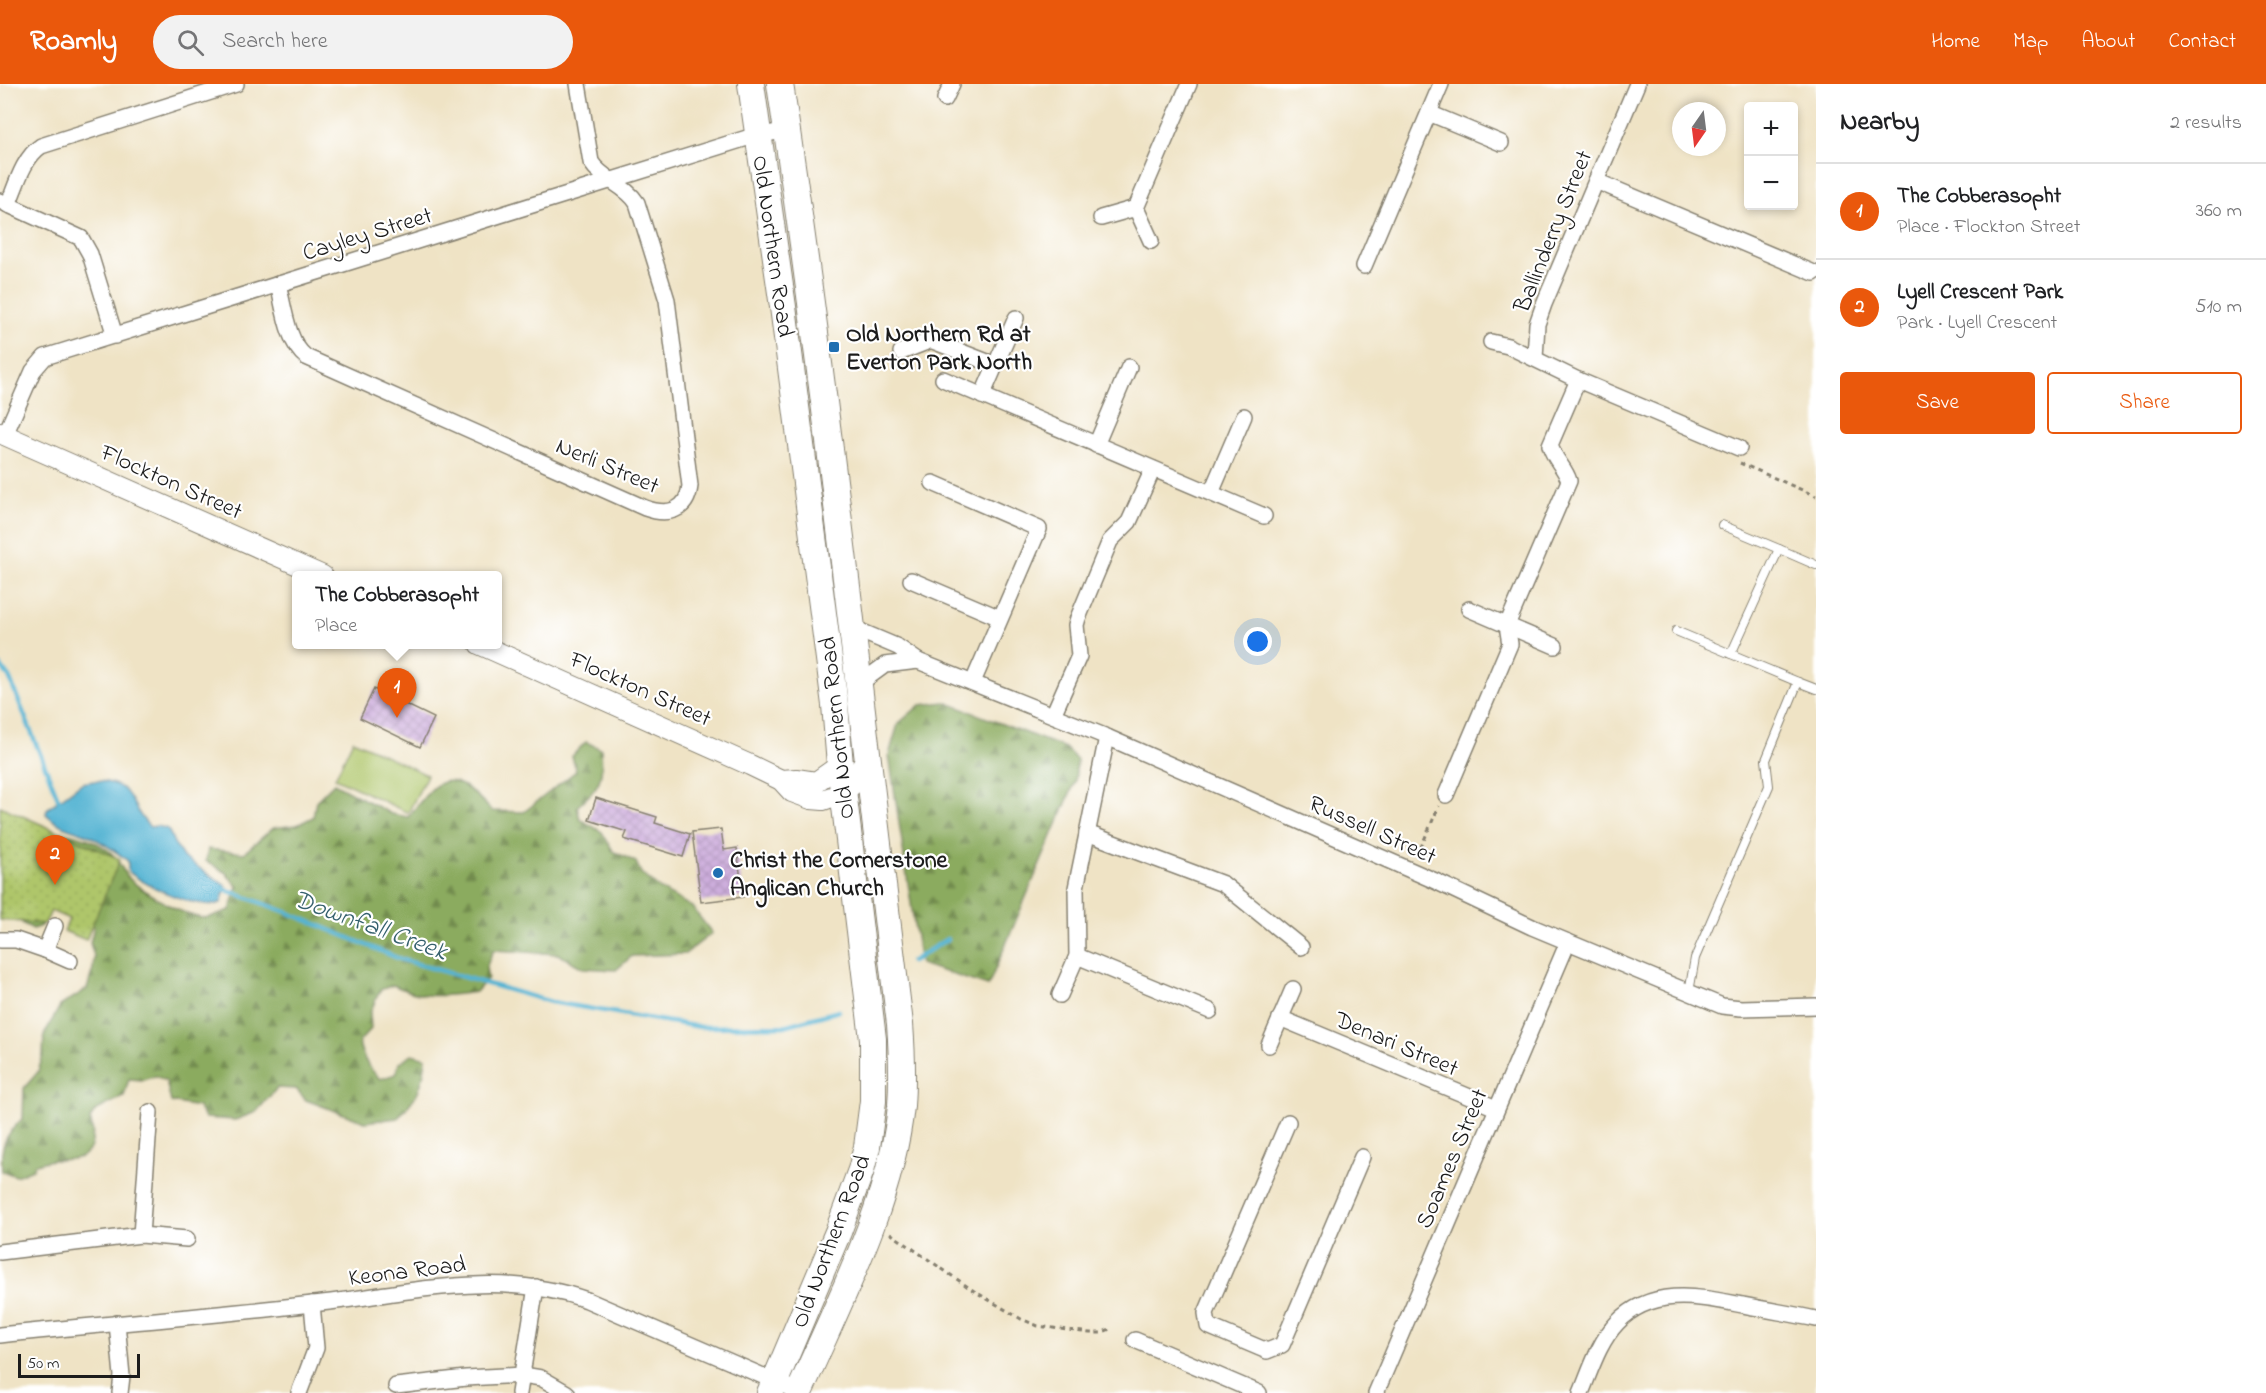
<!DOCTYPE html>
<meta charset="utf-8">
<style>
body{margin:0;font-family:"Indie Flower",sans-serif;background:#f2f2f2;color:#202124}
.controls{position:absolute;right:18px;top:18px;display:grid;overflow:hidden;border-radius:6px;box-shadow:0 3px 9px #0003}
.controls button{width:54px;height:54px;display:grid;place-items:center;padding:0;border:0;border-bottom:2px solid #e0e0e0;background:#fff;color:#202124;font:30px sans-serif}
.compass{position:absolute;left:1672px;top:18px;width:54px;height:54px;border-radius:50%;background:#fff;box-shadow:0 3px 9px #0003;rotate:194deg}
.scale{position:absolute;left:18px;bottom:15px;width:122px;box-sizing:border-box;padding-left:6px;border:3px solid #1c1c1c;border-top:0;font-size:16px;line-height:21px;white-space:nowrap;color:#1c1c1c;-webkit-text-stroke:4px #fff;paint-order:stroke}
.you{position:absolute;left:1258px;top:558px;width:21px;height:21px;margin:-15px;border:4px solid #fff;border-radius:50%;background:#1a73e8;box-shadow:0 0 0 9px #1a73e833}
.badge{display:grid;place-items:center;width:39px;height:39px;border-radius:50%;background:#ea580c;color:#fff;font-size:20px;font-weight:700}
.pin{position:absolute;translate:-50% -50px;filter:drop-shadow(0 2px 3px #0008)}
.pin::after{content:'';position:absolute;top:32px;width:21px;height:18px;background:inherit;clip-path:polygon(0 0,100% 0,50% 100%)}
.popup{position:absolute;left:292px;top:487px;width:210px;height:78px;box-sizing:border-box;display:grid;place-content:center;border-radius:6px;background:#fff;filter:drop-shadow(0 2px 4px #0005);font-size:20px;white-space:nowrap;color:#757577}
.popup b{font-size:22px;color:#202124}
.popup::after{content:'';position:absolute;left:50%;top:100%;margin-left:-12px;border:12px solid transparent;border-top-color:#fff}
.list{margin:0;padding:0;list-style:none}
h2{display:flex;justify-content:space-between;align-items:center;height:78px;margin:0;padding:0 24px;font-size:26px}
h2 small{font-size:20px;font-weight:400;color:#757577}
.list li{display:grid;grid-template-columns:39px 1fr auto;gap:18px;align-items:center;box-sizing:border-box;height:96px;padding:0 24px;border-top:2px solid #e0e0e0}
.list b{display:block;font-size:22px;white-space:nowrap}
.list p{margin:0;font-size:20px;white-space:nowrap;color:#757577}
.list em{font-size:20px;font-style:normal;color:#757577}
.actions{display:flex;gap:12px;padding:18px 24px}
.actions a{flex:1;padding:14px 0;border:2px solid #ea580c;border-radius:6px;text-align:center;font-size:21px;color:#ea580c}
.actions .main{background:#ea580c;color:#fff}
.icon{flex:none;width:33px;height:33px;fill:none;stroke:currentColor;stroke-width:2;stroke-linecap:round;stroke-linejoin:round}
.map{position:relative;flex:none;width:1816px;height:1309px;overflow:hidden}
header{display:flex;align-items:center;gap:36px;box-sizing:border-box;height:84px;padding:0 30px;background:#ea580c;color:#fff}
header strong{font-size:28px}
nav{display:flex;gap:33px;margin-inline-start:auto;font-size:21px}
.search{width:420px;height:54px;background:#f2f2f2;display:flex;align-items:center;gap:15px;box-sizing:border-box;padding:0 21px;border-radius:33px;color:#757577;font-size:22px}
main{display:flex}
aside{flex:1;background:#fff}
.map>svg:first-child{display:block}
</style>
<header>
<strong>Roamly</strong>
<div class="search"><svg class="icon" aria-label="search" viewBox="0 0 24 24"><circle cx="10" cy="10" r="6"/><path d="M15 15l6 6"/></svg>Search here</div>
<nav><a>Home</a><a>Map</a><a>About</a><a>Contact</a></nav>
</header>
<main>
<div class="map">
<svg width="1816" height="1309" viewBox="0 0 1816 1309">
<defs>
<pattern id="forest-firs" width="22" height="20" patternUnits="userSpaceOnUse" patternTransform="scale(1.5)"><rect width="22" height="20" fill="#8bab5e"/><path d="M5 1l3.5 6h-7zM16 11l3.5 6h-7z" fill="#718a4d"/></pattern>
<pattern id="park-dots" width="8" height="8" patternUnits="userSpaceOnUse" patternTransform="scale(1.5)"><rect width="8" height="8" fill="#afc66a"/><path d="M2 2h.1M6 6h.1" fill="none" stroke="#96aa5b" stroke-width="1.8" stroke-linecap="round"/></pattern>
<pattern id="building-cross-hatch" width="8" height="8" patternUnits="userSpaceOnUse" patternTransform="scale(1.5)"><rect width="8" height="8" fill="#ceaedd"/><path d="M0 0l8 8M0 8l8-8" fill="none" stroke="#b095bd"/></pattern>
</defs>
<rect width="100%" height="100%" fill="#fff"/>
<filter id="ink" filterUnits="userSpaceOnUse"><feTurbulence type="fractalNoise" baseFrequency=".0167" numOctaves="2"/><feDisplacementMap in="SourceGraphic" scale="12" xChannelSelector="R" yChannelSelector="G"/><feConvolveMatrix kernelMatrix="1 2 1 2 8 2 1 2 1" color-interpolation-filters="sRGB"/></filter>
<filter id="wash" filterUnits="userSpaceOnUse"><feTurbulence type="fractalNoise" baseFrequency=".008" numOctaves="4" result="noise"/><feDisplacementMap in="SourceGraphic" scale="24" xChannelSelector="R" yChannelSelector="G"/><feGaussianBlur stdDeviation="1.35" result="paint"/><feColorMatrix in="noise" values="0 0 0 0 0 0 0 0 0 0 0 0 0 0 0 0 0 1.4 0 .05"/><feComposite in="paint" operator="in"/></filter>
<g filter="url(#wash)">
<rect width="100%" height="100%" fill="#efe3c5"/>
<g fill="url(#forest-firs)" stroke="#54643d" stroke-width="1.5">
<polygon points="945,618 1065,664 1077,676 1075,698 988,902 920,880 889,671 898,640 920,621"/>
<path d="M586,658L601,665C603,699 601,700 577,723L580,735L602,748L613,767L636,778L641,789L660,805L692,823L712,849L685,870L632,872L616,886L583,884L558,870L493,866L486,884L488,894L476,908C443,912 424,916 393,901L380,906L370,929L371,945L359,958C362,974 369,984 380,995L396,990L399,979L412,970L426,974C422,1006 419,1010 398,1034L365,1038L306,1016L296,1005L277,1004L256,1028L235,1036L205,1034L198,1023L171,1018L166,997L156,992L143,996L129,995L124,1012L95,1027L90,1035C93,1044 93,1049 92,1058C89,1078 69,1075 54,1076C48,1076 41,1079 35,1080L33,1085L16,1092L2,1087C0,1061 5,1051 23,1034L24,1004L38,988L43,971L44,951L60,922L87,905L93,885L94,872L90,859L94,843L90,833L52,821L43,832L41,842L33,845L23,840L16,829L44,747C70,749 87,751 109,767C118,774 121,784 128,793C138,805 187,834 204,834C212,834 222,828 230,826L238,803L225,788L206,777L208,765L244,769L273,744L297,741L313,733L316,717L334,699L391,730L408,733C416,724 427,707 437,701C457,687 480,715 492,727L524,728L576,687L572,672Z"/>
</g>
<polygon fill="url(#park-dots)" stroke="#667143" stroke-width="1.5" points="0,722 120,775 86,856 64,847 69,835 51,827 45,840 0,836"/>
<polygon fill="#afc66a" stroke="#667143" stroke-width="1.5" points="353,656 427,691 408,729 335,694"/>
<path fill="#54b4d3" stroke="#386878" stroke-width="1.5" d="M94,697C137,698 126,720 150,743L157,742L168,745L174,759L183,773L226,802L221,819C200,827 144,802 128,787V777C117,768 105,760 92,753C74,744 62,746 46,730L47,725L82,699Z"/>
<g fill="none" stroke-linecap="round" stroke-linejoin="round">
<g stroke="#54b4d3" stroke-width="4.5">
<polyline points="0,581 9,593 60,719"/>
<polyline points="221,804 289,829 400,875 551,918 700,943 784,942 839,927"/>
<polyline points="911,878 947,855"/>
</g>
</g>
<g id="blocks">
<g fill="url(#building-cross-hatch)">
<polygon points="374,605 434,634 420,663 360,634"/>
<polygon points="596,714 657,733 655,739 690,750 683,773 624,755 627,748 589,736"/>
<polygon points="721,745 724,766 737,764 743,813 701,818 692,748"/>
</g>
</g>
</g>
<g filter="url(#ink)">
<use href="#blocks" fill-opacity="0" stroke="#868070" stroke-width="1.5"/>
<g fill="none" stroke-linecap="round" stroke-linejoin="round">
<defs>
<g id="service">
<polyline points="1722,441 1779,465"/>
<polyline points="1676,547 1731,570"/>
<polyline points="1798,598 1816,605"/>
<polyline points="1689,908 1695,874 1769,702 1766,676 1798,598 1731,570 1779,465 1816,481"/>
</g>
<g id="minor">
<polyline points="945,15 952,0"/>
<polyline points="1429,29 1501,59"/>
<polyline points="1596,97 1814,189"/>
<polyline points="0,117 81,154 90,170 115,252"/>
<path d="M8,121C16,102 23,74 41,62L236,0"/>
<polyline points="1136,124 1189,0"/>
<polyline points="1101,134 1136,124 1151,157"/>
<polyline points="1364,182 1441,0"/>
<path d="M278,200C284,223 287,258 306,273L645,424C667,432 687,428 690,402L667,216L637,119C626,101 602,96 591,78L578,0"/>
<polyline points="1491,258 1508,262 1578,296 1739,364"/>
<polyline points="901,268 929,257 933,257 995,281"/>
<polyline points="1535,274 1537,240 1544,220 1637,0"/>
<polyline points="943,295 1264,432"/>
<polyline points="982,312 1016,234"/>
<polyline points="5,351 33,287 45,273 747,54 787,46"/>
<polyline points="1096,361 1129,283"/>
<polyline points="933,399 1039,445 973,598"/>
<polyline points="1211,409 1244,332"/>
<polyline points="911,496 1000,534"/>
<polyline points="1469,525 1555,562"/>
<polyline points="853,544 898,563 918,577 1107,653 1433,796 1532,843 1722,922 1741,924 1816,922"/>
<polyline points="859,600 885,581 918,577"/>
<polyline points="1053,631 1079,572 1076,541 1078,534 1110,457 1129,438 1153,385"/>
<path d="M1446,711L1510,560L1507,541L1569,397C1565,383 1554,376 1550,361L1578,296"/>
<polyline points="1087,749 1223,800 1301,863"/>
<polyline points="55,842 45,866 70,877"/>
<polyline points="0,856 16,856 45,866"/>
<polyline points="1077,872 1210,927"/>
<polyline points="1060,911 1077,872 1076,804 1107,653"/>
<polyline points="1280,934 1496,1024"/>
<polyline points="1269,961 1293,905"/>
<polyline points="1288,1038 1206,1229 1208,1242 1267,1267 1282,1261 1362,1073"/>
<polyline points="141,1151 150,1028"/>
<polyline points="0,1168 141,1151 187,1155"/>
<polyline points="117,1239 122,1292 120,1309"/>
<path d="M0,1251C104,1240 209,1232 313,1220C406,1210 495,1184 587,1216L800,1308"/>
<polyline points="1135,1256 1259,1309"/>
<polyline points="396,1302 466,1294 523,1291 541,1294 567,1309"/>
<polyline points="299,1309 316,1264 312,1220"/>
<polyline points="519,1309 536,1203"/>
<polyline points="1376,1309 1568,858"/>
<path d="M1581,1309C1591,1285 1599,1258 1617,1239C1652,1202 1699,1213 1743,1221C1767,1226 1792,1230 1816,1235"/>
</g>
<g id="tertiary">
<polyline points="0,349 323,492"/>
<polyline points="479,560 750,681 781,696 792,708 811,715 823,716 843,709 852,701 868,671"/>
<polyline points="781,696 796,695 816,698 840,681"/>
</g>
<g id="trunk">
<polyline points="751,0 783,223 835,621 840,681 873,955 873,1017 867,1063 861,1086 838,1148 770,1309"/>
<path d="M780,0C827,312 861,627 900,940C902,967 903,995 901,1022C891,1120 838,1219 799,1309"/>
</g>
</defs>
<use href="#service" stroke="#868070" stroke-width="10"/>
<use href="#minor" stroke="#868070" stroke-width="18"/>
<use href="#tertiary" stroke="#868070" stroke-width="22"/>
<use href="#trunk" stroke="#868070" stroke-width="28"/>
<g stroke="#868070" stroke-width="3" stroke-dasharray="4.5 4.5" stroke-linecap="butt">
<polyline points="1740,379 1816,412"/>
<polyline points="1417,772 1439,722"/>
<polyline points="890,1149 974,1207 1021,1235 1038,1242 1090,1249 1101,1249 1110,1245"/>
</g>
<use href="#service" stroke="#fff" stroke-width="8"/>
<use href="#minor" stroke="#fff" stroke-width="15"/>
<use href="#tertiary" stroke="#fff" stroke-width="20"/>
<use href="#trunk" stroke="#fff" stroke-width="26"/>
</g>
</g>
<g fill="#1f6fb2" stroke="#fff" stroke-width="2">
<rect x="828" y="257" width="12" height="12" rx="3"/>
<circle cx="718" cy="789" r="6"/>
</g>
<g text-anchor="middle" stroke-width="4.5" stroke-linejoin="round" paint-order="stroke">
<g font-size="24" fill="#1c1c1c" stroke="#fff">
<text transform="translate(1552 147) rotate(-68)" y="8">Ballinderry Street</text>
<text transform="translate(367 149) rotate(-17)" y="8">Cayley Street</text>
<text transform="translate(774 162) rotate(82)" y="8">Old Northern Road</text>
<text transform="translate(608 381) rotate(23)" y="8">Nerli Street</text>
<text transform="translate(172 397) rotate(24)" y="8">Flockton Street</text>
<text transform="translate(641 604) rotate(24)" y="8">Flockton Street</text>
<text transform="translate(836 644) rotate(-96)" y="8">Old Northern Road</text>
<text transform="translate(1373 745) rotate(24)" y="8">Russell Street</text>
<text transform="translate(1397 959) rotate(23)" y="8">Denari Street</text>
<text transform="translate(1451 1074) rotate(-67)" y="8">Soames Street</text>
<text transform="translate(830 1157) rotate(-69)" y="8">Old Northern Road</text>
<text transform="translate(407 1186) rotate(-7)" y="8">Keona Road</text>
</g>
<g font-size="24" font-weight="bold" fill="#1c1c1c" stroke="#fff" text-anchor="start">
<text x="846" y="257">Old Northern Rd at<tspan x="846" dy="28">Everton Park North</tspan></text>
<text x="730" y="783">Christ the Cornerstone<tspan x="730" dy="28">Anglican Church</tspan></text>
</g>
<g font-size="26" font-style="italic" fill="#35606e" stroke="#fff">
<text transform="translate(371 840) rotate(20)" y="9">Downfall Creek</text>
</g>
</g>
</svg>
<div class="controls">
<button>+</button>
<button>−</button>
</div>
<svg class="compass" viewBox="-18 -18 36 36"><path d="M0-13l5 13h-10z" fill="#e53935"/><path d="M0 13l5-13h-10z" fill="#757577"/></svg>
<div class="scale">50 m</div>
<div class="you"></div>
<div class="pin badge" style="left:397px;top:634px">1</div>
<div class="popup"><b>The Cobberasopht</b>Place</div>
<div class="pin badge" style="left:55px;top:801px">2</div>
</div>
<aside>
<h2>Nearby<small>2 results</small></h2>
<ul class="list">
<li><span class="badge">1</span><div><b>The Cobberasopht</b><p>Place · Flockton Street</p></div><em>360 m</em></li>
<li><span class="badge">2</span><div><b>Lyell Crescent Park</b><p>Park · Lyell Crescent</p></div><em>510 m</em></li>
</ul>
<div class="actions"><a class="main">Save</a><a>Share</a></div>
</aside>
</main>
